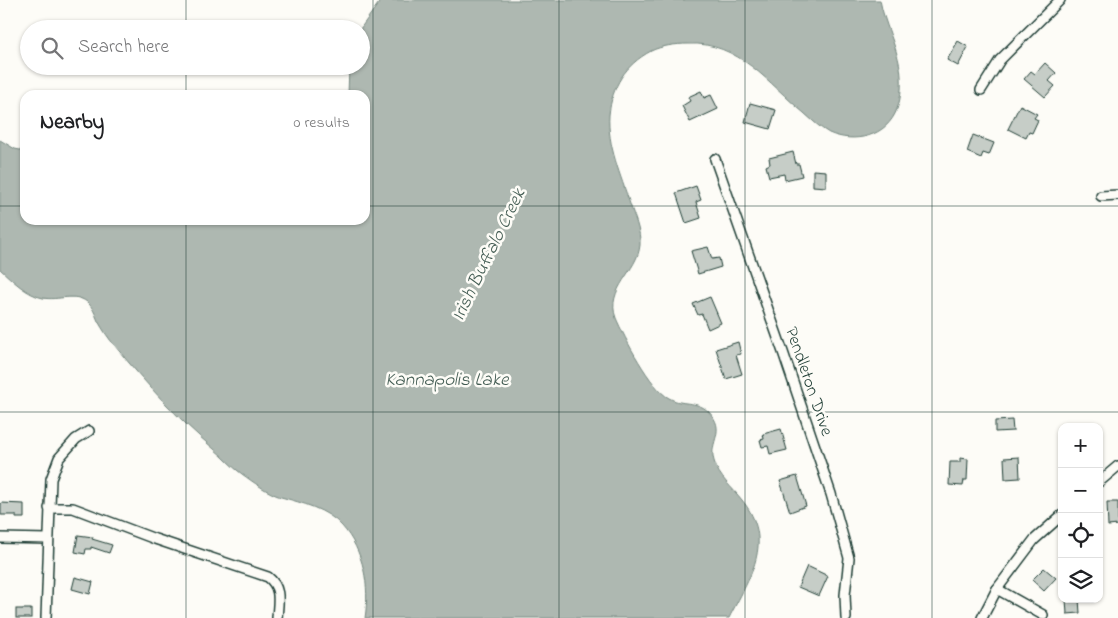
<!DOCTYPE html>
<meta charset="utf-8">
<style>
body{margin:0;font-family:"Indie Flower",sans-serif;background:#f2f2f2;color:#202124}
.controls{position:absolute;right:15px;bottom:15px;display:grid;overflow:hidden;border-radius:10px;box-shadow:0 1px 4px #0004}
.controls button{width:45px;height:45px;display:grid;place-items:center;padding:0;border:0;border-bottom:1px solid #e0e0e0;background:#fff;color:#202124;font:25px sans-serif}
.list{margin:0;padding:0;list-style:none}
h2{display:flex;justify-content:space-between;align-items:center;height:65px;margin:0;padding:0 20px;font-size:21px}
h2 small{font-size:16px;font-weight:400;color:#757577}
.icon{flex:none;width:28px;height:28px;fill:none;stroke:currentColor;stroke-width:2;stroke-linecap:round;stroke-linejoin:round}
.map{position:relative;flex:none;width:1118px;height:618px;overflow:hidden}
.search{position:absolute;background:#fff;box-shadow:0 1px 4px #0004;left:20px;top:20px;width:350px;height:55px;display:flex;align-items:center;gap:12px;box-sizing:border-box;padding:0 18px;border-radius:28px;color:#757577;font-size:19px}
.panel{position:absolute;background:#fff;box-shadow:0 1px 4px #0004;left:20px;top:90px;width:350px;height:135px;border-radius:15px}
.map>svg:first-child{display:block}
.water{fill:#aeb8b1;stroke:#75877f}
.building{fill:#c6cdc7;stroke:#1f3d34}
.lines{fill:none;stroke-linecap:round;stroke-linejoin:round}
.minor-casing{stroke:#1f3d34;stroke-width:12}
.minor{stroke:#fdfcf7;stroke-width:9}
.grid{fill:none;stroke:#1f3d34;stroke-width:1;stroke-opacity:0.55}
.labels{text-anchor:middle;stroke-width:5;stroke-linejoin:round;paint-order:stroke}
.street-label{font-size:18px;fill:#1f3d34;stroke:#fdfcf7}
.water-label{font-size:19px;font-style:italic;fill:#435c53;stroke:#fdfcf7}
</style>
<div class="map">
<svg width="1118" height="618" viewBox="0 0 1118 618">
<rect width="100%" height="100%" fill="#fdfcf7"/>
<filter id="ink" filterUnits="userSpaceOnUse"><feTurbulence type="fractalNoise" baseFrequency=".02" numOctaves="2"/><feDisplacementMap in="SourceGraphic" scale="10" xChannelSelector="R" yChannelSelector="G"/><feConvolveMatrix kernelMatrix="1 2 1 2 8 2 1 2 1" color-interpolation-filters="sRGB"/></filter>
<g filter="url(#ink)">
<path class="water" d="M381,0H880C884,23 896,44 900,67C902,79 902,97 897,109C887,137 854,144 829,133C820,128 812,120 804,113C769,84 738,41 688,44C676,44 661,46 651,51C625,65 612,86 609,115C607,145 621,176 630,204C634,216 641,231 640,245C638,271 605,289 616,318C624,337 651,389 669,398C682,406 696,400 708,411C728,431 708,441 714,461C719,478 732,487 742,500C776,542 749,578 729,618H365C370,586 364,551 342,526C327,509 302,503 281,497C268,493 253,482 242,474C232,467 224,457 214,449C177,418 146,384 115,346C109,339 103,330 98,321C95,314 93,307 87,302C74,292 59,301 43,298C27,295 12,280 0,269V140L15,149L25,151V220H365V95H348L349,66H361V29H360Z"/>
<g class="building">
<path d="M958,41L968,47L958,66L947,60Z"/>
<path d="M1045,63L1056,73L1049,81L1055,86L1045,97L1024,79L1031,71L1035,74Z"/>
<path d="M701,91L704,98L711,95L718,109L690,122L682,106L690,101L688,97Z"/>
<path d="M750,103L776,110L770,129L745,122Z"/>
<path d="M1020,105L1037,114L1034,118L1038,120L1032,133L1029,132L1026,138L1008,129Z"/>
<path d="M973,135L994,143L989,155L983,153L981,158L967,152Z"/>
<path d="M793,152L796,164H799L802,176L785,180L784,174L769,177L766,166L770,164L769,158Z"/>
<path d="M813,170L826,171V187L813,186Z"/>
<path d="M696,186L701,200L696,202L701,218L686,223L676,193Z"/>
<path d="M708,247L712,259L719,258L721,267L698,274L691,251Z"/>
<path d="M710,297L721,323L708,329L702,314L698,315L693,304Z"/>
<path d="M738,342L741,354L736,355L742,374L726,379L716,349Z"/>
<path d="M1012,420L1013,431L995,432V421Z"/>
<path d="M781,429L787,450L770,454L768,446L762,447L760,440L764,439L763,434Z"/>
<path d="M1019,457L1020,478L1005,479L1004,458Z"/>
<path d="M960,458L968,459L967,480H964L963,486L949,485L950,462H960Z"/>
<path d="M797,476L806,506L790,512L780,481Z"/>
<path d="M1107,502H1118V525L1108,526Z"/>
<path d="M1,503L24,504V518H16V515H1Z"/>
<path d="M78,535L93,537L92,539L112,545L109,553L91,547V549H86L85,554L75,552Z"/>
<path d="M807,566L828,576L819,596L798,587Z"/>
<path d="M1044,568L1056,578L1044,591L1032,580Z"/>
<path d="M75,577L93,582L90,594L72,589Z"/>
<path d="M1066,599H1079L1080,613L1067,614Z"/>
<rect x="16" y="609" width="15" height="9"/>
</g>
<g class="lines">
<defs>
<g id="minor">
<path d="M981,90L1000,60L1060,0"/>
<path d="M715,159L783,352L831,494L849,558L845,595L846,618"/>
<path d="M1101,196L1118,195"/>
<path d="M1099,482L1118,466"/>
<path d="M49,508H73L155,539L268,577C282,588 278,602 277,618"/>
<path d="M0,538L48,539"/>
<path d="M997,589L1043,615"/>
<path d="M46,618L51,479L59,458L76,439L89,431"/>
<path d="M982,618L997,589L1034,540L1062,515"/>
</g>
</defs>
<use href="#minor" class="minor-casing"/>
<use href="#minor" class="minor"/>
</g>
</g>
<path class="grid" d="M186,0V29M373,0V618M559,0V618M745,0V618M932,0V618M186,66V95M0,206H25M365,206H1118M186,220V618M0,412H1118"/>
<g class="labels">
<g class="street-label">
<text transform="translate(810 381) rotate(71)" y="6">Pendleton Drive</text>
</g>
<g class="water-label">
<text transform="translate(487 254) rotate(-64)" y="7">Irish Buffalo Creek</text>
<text x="447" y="385">Kannapolis Lake</text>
</g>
</g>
</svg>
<div class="controls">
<button>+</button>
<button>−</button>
<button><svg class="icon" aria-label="locate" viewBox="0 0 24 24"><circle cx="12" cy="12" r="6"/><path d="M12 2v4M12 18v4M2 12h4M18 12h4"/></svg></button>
<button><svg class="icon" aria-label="layers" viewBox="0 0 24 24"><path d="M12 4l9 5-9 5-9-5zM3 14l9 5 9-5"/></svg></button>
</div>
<div class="search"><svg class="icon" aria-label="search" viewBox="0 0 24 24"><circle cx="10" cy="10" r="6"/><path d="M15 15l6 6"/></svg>Search here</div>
<section class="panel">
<h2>Nearby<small>0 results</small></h2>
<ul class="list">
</ul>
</section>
</div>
